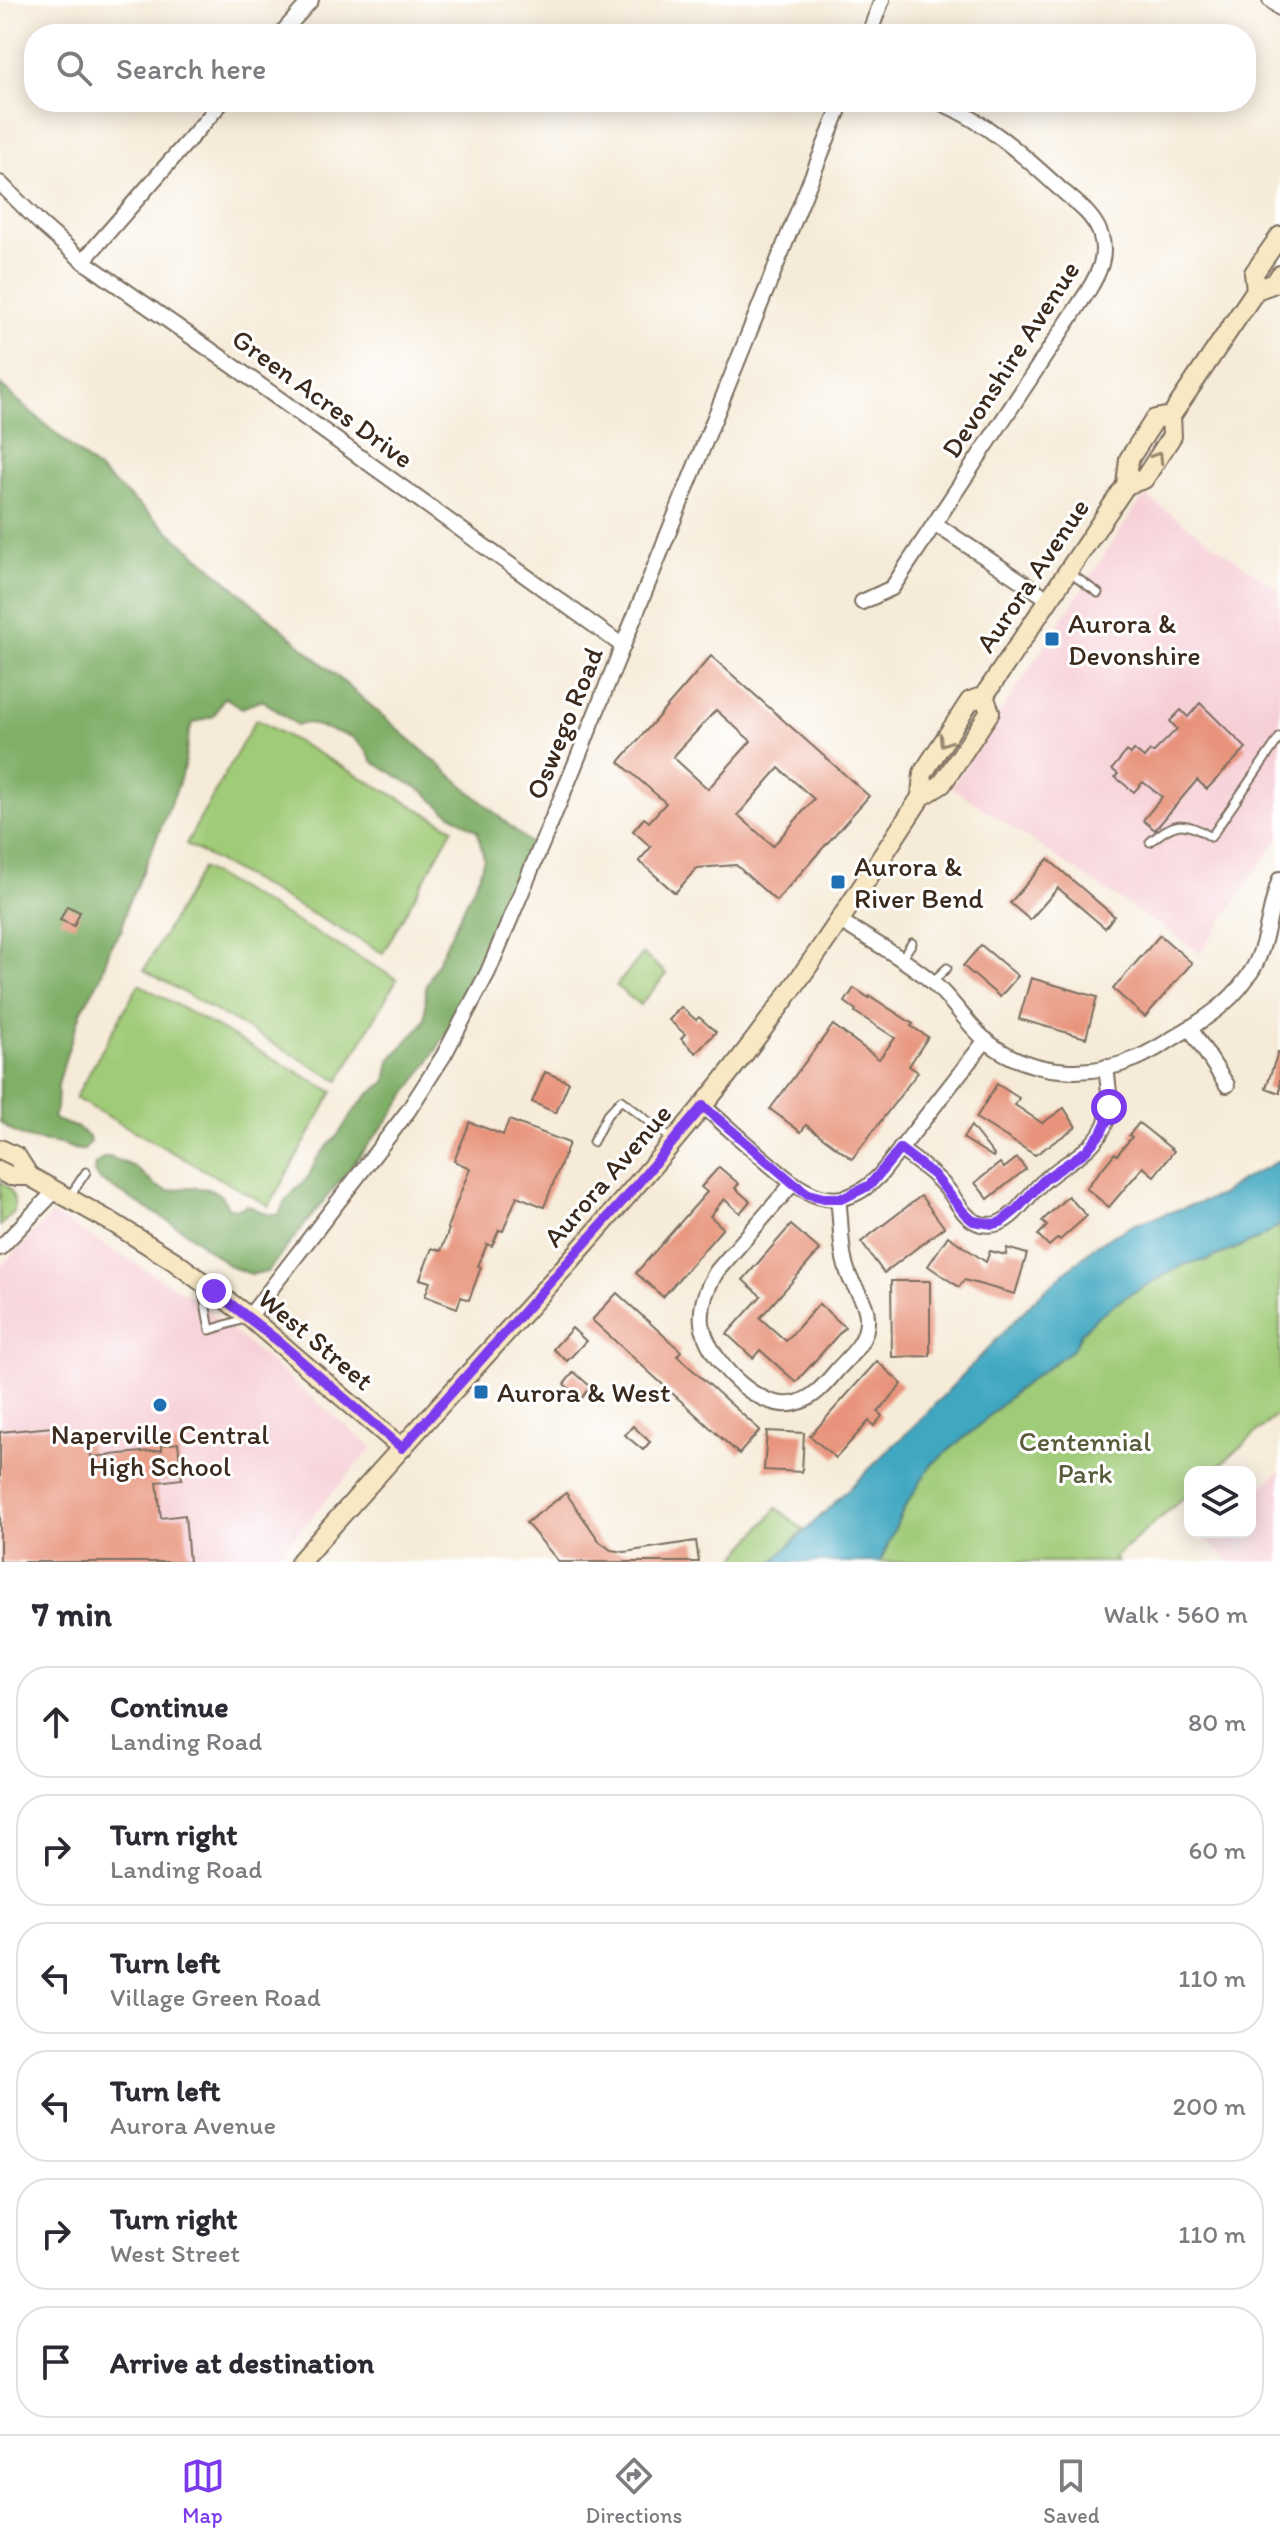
<!DOCTYPE html>
<meta charset="utf-8">
<style>
body{margin:0;font-family:Itim,sans-serif;background:#f7f7f7;color:#2b2b33}
.controls{position:absolute;right:24px;bottom:24px;display:grid;overflow:hidden;border-radius:16px;box-shadow:0 4px 20px #0003}
.controls button{width:72px;height:72px;display:grid;place-items:center;padding:0;border:0;border-bottom:2px solid #e1e1e2;background:#fff;color:#2b2b33;font:40px sans-serif}
.stop{position:absolute;width:24px;height:24px;margin:-18px;border:6px solid #7c3aed;border-radius:50%;background:#fff}
.stop.end{background:#7c3aed;border-color:#fff;box-shadow:0 2px 8px #0008}
.list{margin:0;padding:0;list-style:none}
h2{display:flex;justify-content:space-between;align-items:center;height:104px;margin:0;padding:0 32px;font-size:34px}
h2 small{font-size:26px;font-weight:400;color:#7c7c81}
.list li{display:grid;grid-template-columns:52px 1fr auto;gap:24px;align-items:center;box-sizing:border-box;height:112px;margin:0 16px 16px;padding:0 16px;border:2px solid #e1e1e2;border-radius:32px}
.list b{display:block;font-size:30px;white-space:nowrap}
.list p{margin:0;font-size:26px;white-space:nowrap;color:#7c7c81}
.list em{font-size:26px;font-style:normal;color:#7c7c81}
.icon{flex:none;width:44px;height:44px;fill:none;stroke:currentColor;stroke-width:2;stroke-linecap:round;stroke-linejoin:round}
.map{position:relative;flex:none;width:1280px;height:1562px;overflow:hidden}
.search{position:absolute;background:#fff;box-shadow:0 4px 20px #0003;left:24px;right:24px;top:24px;height:88px;display:flex;align-items:center;gap:20px;box-sizing:border-box;padding:0 28px;border-radius:32px;color:#7c7c81;font-size:30px}
.sheet{height:872px;background:#fff}
nav{display:flex;justify-content:space-around;align-items:center;box-sizing:border-box;height:112px;border-top:2px solid #e1e1e2;background:#fff;font-size:22px;color:#7c7c81}
nav a{display:grid;justify-items:center;gap:4px}
nav .on{color:#7c3aed}
.map>svg:first-child{display:block}
.built{fill:#f6cfd6}
.green{fill:#a0cb78;stroke:#6e7a4b;stroke-width:2}
.forest{fill:#80af68;stroke:#5e6c43;stroke-width:2}
.water{fill:#41a7c1;stroke:#3e6870;stroke-width:2}
.building{fill:#e8947c;fill-rule:evenodd}
.lines{fill:none;stroke-linecap:round;stroke-linejoin:round}
.lane-casing{stroke:#7c6e5f;stroke-width:11}
.street-casing{stroke:#7c6e5f;stroke-width:18}
.secondary-casing{stroke:#7c6e5f;stroke-width:22}
.lane{stroke:#fff;stroke-width:7}
.street{stroke:#fff;stroke-width:14}
.secondary{stroke:#f8e8c3;stroke-width:18}
.oneway{stroke:#9a8970}
.route{stroke:#7c3aed;stroke-width:10}
.poi-dot{fill:#1f6fb2;stroke:#fff;stroke-width:3}
.labels{text-anchor:middle;stroke-width:6;stroke-linejoin:round;paint-order:stroke}
.street-label{font-size:28px;fill:#3b2a1e;stroke:#fff}
.poi-label{font-size:28px;fill:#3b2a1e;stroke:#fff;text-anchor:start}
.park-label{font-size:28px;fill:#595a39;stroke:#fff}
</style>
<div class="map">
<svg width="1280" height="1562" viewBox="0 0 1280 1562">
<rect width="100%" height="100%" fill="#fff"/>
<filter id="ink" filterUnits="userSpaceOnUse"><feTurbulence type="fractalNoise" baseFrequency=".0125" numOctaves="2"/><feDisplacementMap in="SourceGraphic" scale="16" xChannelSelector="R" yChannelSelector="G"/><feConvolveMatrix kernelMatrix="1 2 1 2 8 2 1 2 1" color-interpolation-filters="sRGB"/></filter>
<filter id="wash" filterUnits="userSpaceOnUse"><feTurbulence type="fractalNoise" baseFrequency=".006" numOctaves="4" result="noise"/><feDisplacementMap in="SourceGraphic" scale="32" xChannelSelector="R" yChannelSelector="G"/><feGaussianBlur stdDeviation="1.8" result="paint"/><feColorMatrix in="noise" values="0 0 0 0 0 0 0 0 0 0 0 0 0 0 0 0 0 1.4 0 .05"/><feComposite in="paint" operator="in"/></filter>
<g filter="url(#wash)">
<rect width="100%" height="100%" fill="#f6ebd8"/>
<g class="built">
<path d="M1144,495L1280,591V836L1200,953L951,787Z"/>
<path d="M52,1214L192,1297L372,1448L272,1562H0V1268Z"/>
<path d="M1280,1471V1562H1231L1204,1537L1210,1532H1250V1497Z"/>
</g>
<g class="green">
<path d="M256,719L453,828L383,953L186,844Z"/>
<path d="M202,868L397,979L339,1081L144,970Z"/>
<path d="M643,954L667,974L640,1005L616,986Z"/>
<path d="M139,984L333,1092L269,1206L75,1098Z"/>
<path d="M0,1181C13,1189 15,1197 14,1212L0,1226Z"/>
<path d="M1280,1225V1412L1212,1472H1190V1492L1114,1558L1117,1562H880L903,1510L931,1465L976,1428L1018,1389L1073,1349L1082,1332L1099,1315L1130,1294L1185,1264L1207,1260L1258,1239Z"/>
<path d="M777,1508L804,1530L773,1562H732Z"/>
</g>
<path class="forest" d="M0,385L532,845L486,958L461,1008L429,1062L385,1124L267,1272L251,1274L231,1267L186,1232L100,1180L94,1173L95,1164L104,1158L110,1157L135,1167L156,1186L169,1191L190,1187L208,1189L219,1193L229,1208L238,1209L247,1205L267,1214L279,1215L285,1201L309,1176L317,1158L338,1135L353,1112L368,1095L386,1082L390,1060L421,1026L425,1018L426,986L479,876L484,858L477,831L442,808L426,793L373,762L365,749L352,737L308,723L297,725L262,700L242,708L224,697L214,716L193,723L189,732L184,767L177,788L137,886L127,905L122,929L111,945L100,979L82,1010L67,1053L58,1085L57,1109L53,1116L55,1120L78,1128L89,1137L90,1143L84,1150C74,1151 69,1146 60,1144C35,1140 20,1140 0,1122Z"/>
<path class="water" d="M1280,1160V1225L1258,1239L1207,1260L1185,1264L1130,1294L1099,1315L1082,1332L1073,1349L1018,1389L976,1428L931,1465L903,1510L880,1562H773L920,1420L1037,1297L1096,1245L1135,1224L1221,1195L1238,1182Z"/>
<g id="blocks">
<g class="building">
<path d="M711,656L869,796L776,901L736,865L697,868L675,893L639,861L651,847L633,831L644,818L649,822L666,803L619,762ZM716,710L751,741L708,789L673,757ZM779,768L814,799L773,846L738,815Z"/>
<path d="M1200,703L1246,748L1207,789L1197,780L1155,830L1143,820L1162,797L1143,782L1134,792L1115,777L1118,774L1112,769L1127,751L1131,754L1134,750L1144,758L1150,751L1153,753L1177,729L1170,721L1181,710L1188,717Z"/>
<path d="M1048,859L1114,916L1105,928L1058,888L1030,920L1010,903Z"/>
<path d="M67,906L80,912L74,926L60,920Z"/>
<path d="M1160,935L1192,963L1145,1017L1113,989Z"/>
<path d="M981,945L1018,976L1000,997L963,966Z"/>
<path d="M1031,978L1097,997L1086,1038L1019,1019Z"/>
<path d="M854,988L869,998L870,996L913,1024L911,1026L928,1037L909,1066L918,1072L852,1159L806,1125L801,1132L770,1109L833,1025L879,1059L895,1038L855,1012L856,1010L845,1002Z"/>
<path d="M681,1007L696,1020L699,1017L716,1032L696,1053L681,1039L685,1034L669,1020Z"/>
<path d="M1278,1052H1280V1093L1266,1088Z"/>
<path d="M545,1072L569,1082L556,1113L532,1102Z"/>
<path d="M997,1084L1019,1098L1015,1105L1042,1123L1064,1108L1076,1127L1035,1155L976,1118Z"/>
<path d="M509,1120L569,1143L544,1207L517,1196L503,1231L499,1230L492,1246L487,1244L478,1266L481,1267L469,1300L461,1297L457,1308L425,1296L430,1282L420,1279L432,1248L441,1251L449,1229L447,1228L470,1168L454,1161L470,1122L503,1135Z"/>
<path d="M1139,1123L1174,1151L1154,1176L1143,1167L1109,1207L1086,1188L1115,1153L1117,1155L1132,1137L1129,1135Z"/>
<path d="M971,1126L994,1155L993,1157L963,1138Z"/>
<path d="M1017,1158L1026,1169L988,1199L975,1183L1000,1163L1004,1168Z"/>
<path d="M719,1167L739,1184L735,1188L750,1201L740,1213L724,1199L710,1216L723,1228L663,1297L636,1273L707,1192L701,1187Z"/>
<path d="M921,1196L944,1227L884,1273L861,1242Z"/>
<path d="M1068,1196L1087,1216L1060,1240L1058,1238L1049,1246L1038,1235L1047,1226L1042,1221Z"/>
<path d="M791,1225L820,1250L760,1318L786,1341L819,1304L845,1327L796,1382L760,1350L753,1358L727,1334L761,1296L743,1280Z"/>
<path d="M948,1236L986,1262L990,1251L1006,1255L1007,1248L1027,1254L1015,1294L964,1280L959,1287L928,1266Z"/>
<path d="M891,1281H930V1356L892,1357Z"/>
<path d="M617,1293L681,1351L677,1356L760,1430L739,1454L592,1320Z"/>
<path d="M572,1328L586,1341L567,1361L553,1349Z"/>
<path d="M877,1361L902,1384L878,1412L882,1416L874,1426L869,1421L836,1458L810,1436Z"/>
<path d="M574,1372L591,1387L581,1399L564,1384Z"/>
<path d="M63,1426L65,1441L89,1438L91,1457L162,1450V1445L178,1443L182,1479L157,1482L161,1518L185,1515L189,1562H0V1432Z"/>
<path d="M633,1426L650,1442L643,1450L625,1435Z"/>
<path d="M767,1431L804,1433L802,1472L764,1470Z"/>
<path d="M566,1493L600,1542L611,1550L625,1552L696,1541L699,1562H559L526,1523Z"/>
</g>
</g>
</g>
<g filter="url(#ink)">
<use href="#blocks" fill-opacity="0" stroke="#7c6e5f" stroke-width="2"/>
<g class="lines">
<defs>
<g id="lane">
<path d="M1070,573L1098,593"/>
<path d="M1150,842C1174,822 1183,819 1211,837L1280,737"/>
<path d="M902,958L912,943"/>
<path d="M932,982L947,968"/>
<path d="M593,1142L607,1115L621,1100L674,1141"/>
<path d="M70,1196L86,1172"/>
<path d="M202,1286L210,1330L247,1318"/>
</g>
<g id="street">
<path d="M1270,0L1280,8"/>
<path d="M281,34L311,0"/>
<path d="M869,34L882,0"/>
<path d="M0,183L42,225L83,261L232,365L623,646"/>
<path d="M83,261L222,102"/>
<path d="M935,524L1050,600"/>
<path d="M862,602L892,588L1088,291C1099,273 1108,255 1100,233C1093,214 1074,201 1059,188C1022,154 987,122 939,102"/>
<path d="M839,920C869,940 903,957 931,981C956,1002 970,1032 999,1050C1039,1075 1092,1077 1135,1059C1152,1052 1167,1042 1183,1032C1212,1015 1237,997 1254,967C1268,940 1269,908 1280,879"/>
<path d="M1190,1028L1227,1085"/>
<path d="M703,1106C722,1122 740,1139 759,1155C798,1189 834,1223 880,1175L986,1040"/>
<path d="M900,1149C918,1163 937,1175 951,1194C959,1205 966,1220 981,1224C986,1225 994,1225 999,1223C1017,1216 1029,1193 1044,1181C1065,1161 1095,1152 1106,1122C1112,1105 1108,1084 1106,1067"/>
<path d="M793,1183L717,1271C707,1287 700,1304 702,1323C706,1358 758,1413 796,1403C814,1399 827,1382 838,1369C849,1357 863,1345 866,1329C871,1308 859,1295 850,1278C839,1253 842,1225 838,1199"/>
<path d="M0,1248L55,1191"/>
<path d="M249,1317L408,1111L444,1055L488,972L572,772L842,102"/>
</g>
<g id="secondary">
<path d="M1256,290L1254,273L1280,236"/>
<path d="M1126,485L1144,479L1172,436L1171,416L1256,290L1275,283L1280,275"/>
<path d="M921,797L923,773L970,701L984,696L1126,485L1129,459L1155,419L1171,416"/>
<path d="M0,1149L17,1157L29,1176"/>
<path d="M0,1171L10,1176H29L115,1224L174,1261L249,1317L402,1448"/>
<path d="M300,1562C433,1410 573,1264 701,1108C782,1010 852,903 921,797L942,784L990,712L984,696"/>
</g>
</defs>
<use href="#lane" class="lane-casing"/>
<use href="#street" class="street-casing"/>
<use href="#secondary" class="secondary-casing"/>
<use href="#lane" class="lane"/>
<use href="#street" class="street"/>
<use href="#secondary" class="secondary"/>
</g>
<defs><path id="oneway-chevron" d="M-2-3.5L2.5 0L-2 3.5" fill="none" stroke-width="1.6" stroke-linecap="round" stroke-linejoin="round" transform="scale(2)"/></defs>
<g class="oneway">
<use href="#oneway-chevron" transform="translate(1158 457) rotate(-57)"/>
<use href="#oneway-chevron" transform="translate(944 741) rotate(123)"/>
</g>
</g>
<g class="lines" filter="url(#ink)">
<path class="route" d="M214,1291L278,1341L402,1448L628,1195L703,1106L793,1183L808,1194L824,1198H844L870,1185L900,1149L934,1175L965,1214L973,1221L993,1224L1001,1222L1016,1210L1045,1179L1086,1151L1101,1133L1107,1120L1109,1107"/>
</g>
<g class="poi-dot">
<rect x="1044" y="631" width="16" height="16" rx="4"/>
<rect x="830" y="874" width="16" height="16" rx="4"/>
<rect x="473" y="1384" width="16" height="16" rx="4"/>
<circle cx="160" cy="1405" r="8"/>
</g>
<g class="labels">
<g class="street-label">
<text transform="translate(1010 359) rotate(-57)" y="10">Devonshire Avenue</text>
<text transform="translate(323 398) rotate(36)" y="10">Green Acres Drive</text>
<text transform="translate(1032 575) rotate(-56)" y="10">Aurora Avenue</text>
<text transform="translate(564 723) rotate(-68)" y="10">Oswego Road</text>
<text transform="translate(607 1175) rotate(-49)" y="10">Aurora Avenue</text>
<text transform="translate(316 1339) rotate(40)" y="10">West Street</text>
</g>
<g class="poi-label">
<text x="1068" y="633">Aurora &amp;<tspan x="1068" dy="32">Devonshire</tspan></text>
<text x="854" y="876">Aurora &amp;<tspan x="854" dy="32">River Bend</tspan></text>
<text x="497" y="1402">Aurora &amp; West</text>
<text x="160" y="1444" text-anchor="middle">Naperville Central<tspan x="160" dy="32">High School</tspan></text>
</g>
<g class="park-label">
<text x="1085" y="1451">Centennial<tspan x="1085" dy="32">Park</tspan></text>
</g>
</g>
</svg>
<div class="controls">
<button><svg class="icon" aria-label="layers" viewBox="0 0 24 24"><path d="M12 4l9 5-9 5-9-5zM3 14l9 5 9-5"/></svg></button>
</div>
<div class="stop" style="left:1109px;top:1107px"></div>
<div class="stop end" style="left:214px;top:1291px"></div>
<div class="search"><svg class="icon" aria-label="search" viewBox="0 0 24 24"><circle cx="10" cy="10" r="6"/><path d="M15 15l6 6"/></svg>Search here</div>
</div>
<section class="sheet">
<h2>7 min<small>Walk · 560 m</small></h2>
<ul class="list">
<li><svg class="icon" aria-label="ahead" viewBox="0 0 24 24"><path d="M12 20V5M6 11l6-6 6 6"/></svg><div><b>Continue</b><p>Landing Road</p></div><em>80 m</em></li>
<li><svg class="icon" aria-label="right" viewBox="0 0 24 24"><path d="M7 20v-9h11M14 6l5 5-5 5"/></svg><div><b>Turn right</b><p>Landing Road</p></div><em>60 m</em></li>
<li><svg class="icon" aria-label="left" viewBox="0 0 24 24"><path d="M17 20v-9H6M10 6l-5 5 5 5"/></svg><div><b>Turn left</b><p>Village Green Road</p></div><em>110 m</em></li>
<li><svg class="icon" aria-label="left" viewBox="0 0 24 24"><path d="M17 20v-9H6M10 6l-5 5 5 5"/></svg><div><b>Turn left</b><p>Aurora Avenue</p></div><em>200 m</em></li>
<li><svg class="icon" aria-label="right" viewBox="0 0 24 24"><path d="M7 20v-9h11M14 6l5 5-5 5"/></svg><div><b>Turn right</b><p>West Street</p></div><em>110 m</em></li>
<li><svg class="icon" aria-label="arrive" viewBox="0 0 24 24"><path d="M6 21V4h12l-3 4 3 4H6"/></svg><div><b>Arrive at destination</b></div></li>
</ul>
</section>
<nav>
<a class="on"><svg class="icon" aria-label="map" viewBox="0 0 24 24"><path d="M3 6l6-2 6 2 6-2v14l-6 2-6-2-6 2zM9 4v14M15 6v14"/></svg>Map</a>
<a><svg class="icon" aria-label="directions" viewBox="0 0 24 24"><path d="M12 3l9 9-9 9-9-9zM9 14v-3h6M13 9l2 2-2 2"/></svg>Directions</a>
<a><svg class="icon" aria-label="saved" viewBox="0 0 24 24"><path d="M7 4h10v16l-5-4-5 4z"/></svg>Saved</a>
</nav>
